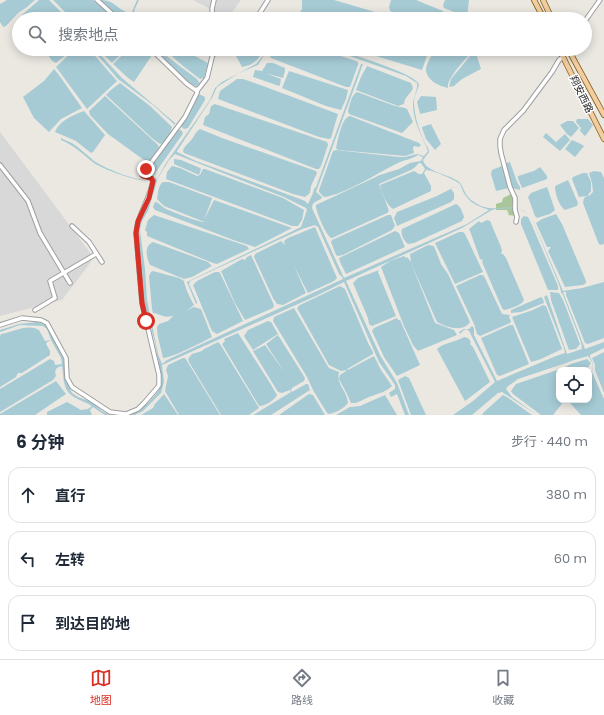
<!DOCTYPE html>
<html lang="zh">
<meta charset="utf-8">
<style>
body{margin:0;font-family:Poppins,"Noto Sans SC",sans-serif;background:#f2f2f3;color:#1f2937}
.controls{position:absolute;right:12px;bottom:12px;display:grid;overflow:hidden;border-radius:8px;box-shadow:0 2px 10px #0003}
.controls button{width:36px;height:36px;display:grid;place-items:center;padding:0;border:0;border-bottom:1px solid #e0e1e3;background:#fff;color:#1f2937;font:20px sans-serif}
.stop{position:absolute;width:12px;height:12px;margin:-9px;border:3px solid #d93025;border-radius:50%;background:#fff}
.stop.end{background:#d93025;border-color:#fff;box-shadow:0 1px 4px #0008}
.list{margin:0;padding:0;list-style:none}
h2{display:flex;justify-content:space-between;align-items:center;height:52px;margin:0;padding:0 16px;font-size:17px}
h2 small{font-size:13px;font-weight:400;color:#747a83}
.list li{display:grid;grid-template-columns:26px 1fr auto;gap:12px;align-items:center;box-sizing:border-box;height:56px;margin:0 8px 8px;padding:0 8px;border:1px solid #e0e1e3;border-radius:12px}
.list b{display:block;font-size:15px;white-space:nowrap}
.list em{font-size:13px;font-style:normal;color:#747a83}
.icon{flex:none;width:22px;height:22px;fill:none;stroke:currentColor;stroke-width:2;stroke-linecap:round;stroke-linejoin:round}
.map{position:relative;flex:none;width:604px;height:415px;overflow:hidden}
.search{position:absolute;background:#fff;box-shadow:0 2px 10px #0003;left:12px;right:12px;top:12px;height:44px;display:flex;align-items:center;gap:10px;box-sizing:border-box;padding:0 14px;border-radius:22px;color:#747a83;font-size:15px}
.sheet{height:244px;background:#fff}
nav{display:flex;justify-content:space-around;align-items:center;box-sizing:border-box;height:56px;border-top:1px solid #e0e1e3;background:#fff;font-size:11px;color:#747a83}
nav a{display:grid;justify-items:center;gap:2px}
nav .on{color:#d93025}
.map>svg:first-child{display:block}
.residential{fill:#d9d8d8}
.forest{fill:#a8c69a}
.water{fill:#a6cbd5;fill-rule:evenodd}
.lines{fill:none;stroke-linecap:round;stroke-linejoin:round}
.minor-casing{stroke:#9f9f9f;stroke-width:5.5}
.major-casing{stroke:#825b10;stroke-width:6}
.minor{stroke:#fff;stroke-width:3.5}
.major{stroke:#f1cda1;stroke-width:4.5}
.route{stroke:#d93025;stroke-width:5}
.labels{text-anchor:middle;stroke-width:3;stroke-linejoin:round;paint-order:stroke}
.street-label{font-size:10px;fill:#1b1b1b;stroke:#fff}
</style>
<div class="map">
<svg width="604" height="415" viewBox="0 0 604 415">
<rect width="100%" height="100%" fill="#ebe8e2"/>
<g class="residential">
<path d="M193,0H241L228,18Z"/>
<path d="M0,132L94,258L62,300L0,316Z"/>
</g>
<path class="forest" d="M511,194L513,196L514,202L512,206L516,216L508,215L509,213L507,212L508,210H496V204L502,202L503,198Z"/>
<g class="water">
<path d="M7,0H35L27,7L18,13L6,26L3,27L0,22V4Z"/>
<path d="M39,0H49L68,19H22V15Z"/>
<path d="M53,0H93L116,19H72Z"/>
<path d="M100,0C115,0 116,9 129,13L132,12L137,0H139L134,11L137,14L136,19H122L119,15L116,14Z"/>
<path d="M302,0H334L375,12L376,15L375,19H296L302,9Z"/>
<path d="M391,0H416L443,11L444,12L442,19H409L390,11L389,7Z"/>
<path d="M445,0H469L467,17L444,8L443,5Z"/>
<path d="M44,49H73L56,63L52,61Z"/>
<path d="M75,49H89L117,81L87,109L56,67Z"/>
<path d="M92,49H95L122,78L175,123V125L153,105L118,79Z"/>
<path d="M98,49H126L112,63L105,56L104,53Z"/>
<path d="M129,49H146L152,55L134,82L128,78L113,64Z"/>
<path d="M153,49H160L169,58L197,79L200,84L196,86L189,84Z"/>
<path d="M164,49H182L208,63L204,78L200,79L183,66Z"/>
<path d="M236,49H258L261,54C256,63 251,65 242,67L235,54Z"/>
<path d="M266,49H268L258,65L239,73L217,87L212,98L177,151V152L196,161L300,199L305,201L308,204L313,193L314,189L316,187L361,64H363L316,192L322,197L321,199C317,201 312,202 312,208L344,278L467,224L489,210C481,207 471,204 466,196C463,193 462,188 460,184L451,189L454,193V199L451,202L397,226L394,218L397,212L437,196L460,184C453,179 433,170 426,170L424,173L431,186V191L393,209C386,205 382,192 380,185L414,171L419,174H422L425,169L421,163H419L414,168L411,170L379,184L389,211L387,213L332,238H331C326,235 315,210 316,205L380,175L399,169L410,163L421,161L423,157L418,155C412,159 404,160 398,163C379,172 344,195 324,197L319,192V190L333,151L336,150L399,157H405L417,154L424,156L428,151C422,136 413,121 413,105C413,97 418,90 417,83L406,76L330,49H336C352,55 412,72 419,84C418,90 414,96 414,102C414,117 421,137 429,150V152L423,160C425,171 447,174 456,180C462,183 462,187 465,192C467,198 475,203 481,206C499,213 512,200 531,216L563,291L582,288L604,282V338L588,344L585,343L566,295V292H563L585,349L604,342V348L590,355V357C593,362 594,366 592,372L604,399V415H581L568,401V400H589V371H592C594,365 592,361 588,356L571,361L566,363L518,379L507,387L506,389L512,397L537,415L502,392L498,393L472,415H453L473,401L495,382L469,331L466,329L463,331L460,334L459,332L464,329H469L472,326L474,328V335L497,381L556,356L565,353L564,348L544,297L547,295L567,354L582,349L581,342L563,295L561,292L560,287L531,216C528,214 525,211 522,210C518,208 497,208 492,210L462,228L346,281L380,355L397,383L409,415H405L397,394L391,397L389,393L395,389V385L379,362L344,282L318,295L162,365L164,382L161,393L143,411L135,415H128L137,411L148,403L157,393L162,381L155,343L145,304L139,235L141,220L150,201L155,182L154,180C150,180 145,181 141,180C130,179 103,169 94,163C81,153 77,147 61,140V138C66,141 71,142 75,145C82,150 88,156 94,161C106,169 144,185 157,179L166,163L199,116L210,100L215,88L222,82L256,64L262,57ZM175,154L284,197L306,208L307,210L301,227L187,282L196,304L197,303V302L189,284L190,281L302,229L315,225L318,227L339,274L342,277L343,279L167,360L162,364L158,354L147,300L145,269L140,230L142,221L148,211L158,178L169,160Z"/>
<path d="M277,49H320L356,61L358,62V65L350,87H346L271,58L270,56L271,51L274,52Z"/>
<path d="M372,49H419L428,53L422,70L376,56L371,53Z"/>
<path d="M435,49H474C468,57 446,78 448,88C440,86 427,81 426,70C426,64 432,55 435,49Z"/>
<path d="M475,50L481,69L462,79L454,86L449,87L451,79Z"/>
<path d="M267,63H273L285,68V71L283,78L265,73L281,79L280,85L279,86L253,77L255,70L262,71Z"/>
<path d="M367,66L411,83L413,88C411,94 404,97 404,104L398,106L356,90L361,77Z"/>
<path d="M54,69L59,75L82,108L61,119L49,132L34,118L23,97L44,81Z"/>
<path d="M289,71L348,90L346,99L341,110L326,106L282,88Z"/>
<path d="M237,79H243L263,86L338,114L331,138L329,139L319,137L218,99L220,91Z"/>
<path d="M120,83L150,106L172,127C170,134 167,142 160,144L153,139L106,95L111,90Z"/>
<path d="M357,92L395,106L405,108L407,109L413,122L402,133L349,114L348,111C350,105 351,95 357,92Z"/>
<path d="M199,94L205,97V100L188,128L184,129L181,126V125Z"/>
<path d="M105,96L158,145L159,148L149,161L144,160L108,134L90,115L89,111Z"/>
<path d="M421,96L436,97L437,110L420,114L417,102Z"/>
<path d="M215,104L327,142L328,145L321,166L319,169H316L203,125L205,117L209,114L211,106Z"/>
<path d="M84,111L105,135L93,152L91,153L76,141L55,132C59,121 73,115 84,111Z"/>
<path d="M350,116L419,143L421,145L419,147L414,146L413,148L414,153L405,156L338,150L336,148C338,141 341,118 350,116Z"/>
<path d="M577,119H588L593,125L586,135L585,136L580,131L581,128L576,122Z"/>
<path d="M567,121H573L579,128L571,137L567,134L560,125Z"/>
<path d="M431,124L441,144L435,150L426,139L422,128V127Z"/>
<path d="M200,129L222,138L316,171L317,173L311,186L310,193L305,197L293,194L184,153L183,151C184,146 188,144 191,140C195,136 195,132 200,129Z"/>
<path d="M178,130H181L183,133L182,135L153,176H146C146,169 171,138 178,130Z"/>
<path d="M546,133L556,142L555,143L565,134L570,140L560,151L543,137Z"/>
<path d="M572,140L581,144L584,146L575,157L565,149Z"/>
<path d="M174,159L181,160L200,168L201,169L199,175L174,164Z"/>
<path d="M510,162L517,182L520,187V190L512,188L506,163Z"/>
<path d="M172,166L180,168L197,176L200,175L203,169H205L283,198L304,210L302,220L298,226H292L166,179L167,172Z"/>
<path d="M502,166L505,172L509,188L496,191L491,174L492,170Z"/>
<path d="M540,167L547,176V179L522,188L518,178V176L534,171Z"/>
<path d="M594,171L601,172L604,178V244L600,245L598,242L583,203L584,198L587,196L579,197L572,179L573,177L583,173H587L591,182V191L588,195L589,196L593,192L592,183L589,173Z"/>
<path d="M568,180L578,203L577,206L565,210C559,206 555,194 555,186Z"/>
<path d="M163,182H169L212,198V199L204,220L214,200L292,228L255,247L236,241L155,210L153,207L155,202C160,203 162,207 166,209C178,214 190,219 203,222L204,221H202L164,206L157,199C158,194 158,185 163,182Z"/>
<path d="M547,187L555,210L550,214L537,218L535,216L528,197L531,193Z"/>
<path d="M456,204C460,205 463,213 464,217L462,221L414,243L408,244C404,241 400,234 402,229Z"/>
<path d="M556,214L562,224L586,281V283L583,285L565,287L548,251L551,247H547L546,245L536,223L542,219Z"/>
<path d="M154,215L247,246L249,249L217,264L213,263L147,236V232L145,230L148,220Z"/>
<path d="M388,215H391L395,226L392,230L343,255L338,256L336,255L331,242L332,240Z"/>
<path d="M524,216L528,217L531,223L558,286V290H548L521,224V219Z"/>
<path d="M487,220L490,221L501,247L502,251L501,254H503L506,258L524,300C522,305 510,309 504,310L502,308L482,262L483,260L480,259L470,231L469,229L479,221L481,223Z"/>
<path d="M315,227L337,278L334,281L308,293L294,266L306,293L283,305L277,304L273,298L254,257L255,254L281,241L285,245L284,241L288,238Z"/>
<path d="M395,231L399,233L405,247L346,274L340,262L339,258Z"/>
<path d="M459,232H463L465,234L483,272L455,284L435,243Z"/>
<path d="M153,242L208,262L212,266L192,277L184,279L150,265C146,257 144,246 153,242Z"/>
<path d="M428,245L434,246L441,264L448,274L470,322C463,333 446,327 437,322L411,263L435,323L454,330L457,335L418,351L413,345L404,326L381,267L390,261L404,256L406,258L407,257L411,262L410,254Z"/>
<path d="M251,255L274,305L273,308L245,320L235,303L221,271L242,259L245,260L247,257Z"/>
<path d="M379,270L378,272L396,316L372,326L369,324L368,318L353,283L358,278Z"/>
<path d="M153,271L179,278L184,281C184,285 191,300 194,305C187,311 172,319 163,316C159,315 157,313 153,313L152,309L149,276L151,272Z"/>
<path d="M215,272H219L220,273L243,321L217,334L212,331L193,285L197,281Z"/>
<path d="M480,275H482L484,276L502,314L510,315L509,317L511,321L510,323L480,336L477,334L474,324L456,286Z"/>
<path d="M340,286L345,289L368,343L373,352V354L347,369L348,370L374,356L381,370L392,386C386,392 379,393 372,396C364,398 359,404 351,403L347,394L339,379L340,375L346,371V370L341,371L329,365L297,308L300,305Z"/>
<path d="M550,292L559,293L563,300L580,344L576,349L569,350L551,300Z"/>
<path d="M541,297L543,299L544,303L521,312L511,313V310Z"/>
<path d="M543,305L546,306L562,349L541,359L531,362L512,317L533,310Z"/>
<path d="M194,307L201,309L212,337C203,342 171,358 163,358C161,347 157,338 157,327L159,324L168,321L173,316Z"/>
<path d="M294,308L327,365L329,368L339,372C336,385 347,390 348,403C344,408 336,413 329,414L327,413L313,390L307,377L273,321L274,317Z"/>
<path d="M397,318L398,320H400L420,365L397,376L384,357L372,331L374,328Z"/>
<path d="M268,321L271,322L278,334L253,350L244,336L248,330Z"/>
<path d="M38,322L47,326L63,358L67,382L72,393L78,397L92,402L102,411L110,415H105L93,407L90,410L92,415H47V412L67,402L81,410L88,409L92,406C86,402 80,401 74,397C62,390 64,377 62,366C56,367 54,370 56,376L53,380L0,412V389L50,359L54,361L55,365L62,364L61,358L51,340L47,342L46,344L50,351V355L22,373H18L16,377L0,387V337L1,334C13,332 28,323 39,330L45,341L51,340L47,329L43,326L20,325L0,332V330L19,324Z"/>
<path d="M510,325H513L529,364L500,376L497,375L481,338Z"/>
<path d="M238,333L270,383L277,395C274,401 265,406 259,406L222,344L225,341L224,339Z"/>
<path d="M278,335L305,378L304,381L292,388L291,390L292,392L306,384H308L310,390L271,415H253L291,392L290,390L282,393L278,392L253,351L265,345L285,373L266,344Z"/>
<path d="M464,337L468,338L471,342L470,344L473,347L490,382L465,401L437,349C443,343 455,342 464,337Z"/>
<path d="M218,342L220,344L259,408L249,415H221L189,362L188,359L192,354L202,351L204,349Z"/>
<path d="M604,352V393L595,370V365L592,358Z"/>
<path d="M183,358H185L187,361L220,415H179L165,391L168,376L166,370L168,365Z"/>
<path d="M587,359L591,363L586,370H559V400H565L553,415H541L513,394L511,391L516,384L563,368L571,364Z"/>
<path d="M405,376L409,378L426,415H411L398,380Z"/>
<path d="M56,381L66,394L35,415H0V414Z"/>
<path d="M164,394L178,415H141L153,408L155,404Z"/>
<path d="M309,394L313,395L325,415H279Z"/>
<path d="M385,395L397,415H336L350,407L360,406Z"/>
<path d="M503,395L507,397L532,415H482L484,412Z"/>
</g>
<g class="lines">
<defs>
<g id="minor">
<path d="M97,0L118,19"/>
<path d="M213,19L212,9L214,0"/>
<path d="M256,19L268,0"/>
<path d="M585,21L600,0"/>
<path d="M151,49L187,84L197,91L207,78L214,49"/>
<path d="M214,54L224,49"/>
<path d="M0,165L28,201L40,233L70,283"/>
<path d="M516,222L517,217L515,210V198L510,187L501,153L500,146V139L504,130L523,111L552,72L559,60L563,57"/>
<path d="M72,226L89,242L102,262"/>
<path d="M35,310L55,298L50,281L96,254"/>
<path d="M0,325L22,318L41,320L47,323L66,358L67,378L72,387L110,412L126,414L138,409L144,403L157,388L159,385V375L142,303L136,233C137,214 151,199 153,179L142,175L185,117L197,93V89"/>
</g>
<g id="major">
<path d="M534,0L544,19"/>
<path d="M543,0L552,19"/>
<path d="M559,49L604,139"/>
<path d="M568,49L604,115"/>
</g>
</defs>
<use href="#minor" class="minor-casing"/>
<use href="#major" class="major-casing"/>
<use href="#minor" class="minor"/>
<use href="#major" class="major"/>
</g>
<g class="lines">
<path class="route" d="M146,321L142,303L136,233L138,221L149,198L153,181L151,178L143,176V173L146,169"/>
</g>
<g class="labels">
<g class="street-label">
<text transform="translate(582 94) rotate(64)" y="4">翔安西路</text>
</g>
</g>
</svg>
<div class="controls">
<button><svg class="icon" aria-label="locate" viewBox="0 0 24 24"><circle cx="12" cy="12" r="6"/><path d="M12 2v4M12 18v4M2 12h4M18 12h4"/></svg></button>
</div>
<div class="stop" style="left:146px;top:321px"></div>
<div class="stop end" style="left:146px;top:169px"></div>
<div class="search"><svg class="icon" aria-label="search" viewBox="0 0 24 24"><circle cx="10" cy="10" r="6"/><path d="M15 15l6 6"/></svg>搜索地点</div>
</div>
<section class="sheet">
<h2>6 分钟<small>步行 · 440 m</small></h2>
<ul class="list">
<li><svg class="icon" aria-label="ahead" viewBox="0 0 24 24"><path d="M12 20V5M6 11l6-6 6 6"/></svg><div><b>直行</b></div><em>380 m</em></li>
<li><svg class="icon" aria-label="left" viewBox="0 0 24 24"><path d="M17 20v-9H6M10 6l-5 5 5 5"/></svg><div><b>左转</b></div><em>60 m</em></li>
<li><svg class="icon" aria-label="arrive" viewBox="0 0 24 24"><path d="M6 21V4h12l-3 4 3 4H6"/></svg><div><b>到达目的地</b></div></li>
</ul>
</section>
<nav>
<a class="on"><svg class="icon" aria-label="map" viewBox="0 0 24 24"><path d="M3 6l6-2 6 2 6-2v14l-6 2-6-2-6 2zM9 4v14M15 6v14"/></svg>地图</a>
<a><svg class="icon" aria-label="directions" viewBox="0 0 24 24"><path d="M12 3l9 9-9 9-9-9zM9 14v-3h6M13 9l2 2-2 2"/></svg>路线</a>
<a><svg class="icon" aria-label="saved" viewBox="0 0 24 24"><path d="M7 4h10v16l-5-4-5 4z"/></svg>收藏</a>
</nav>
